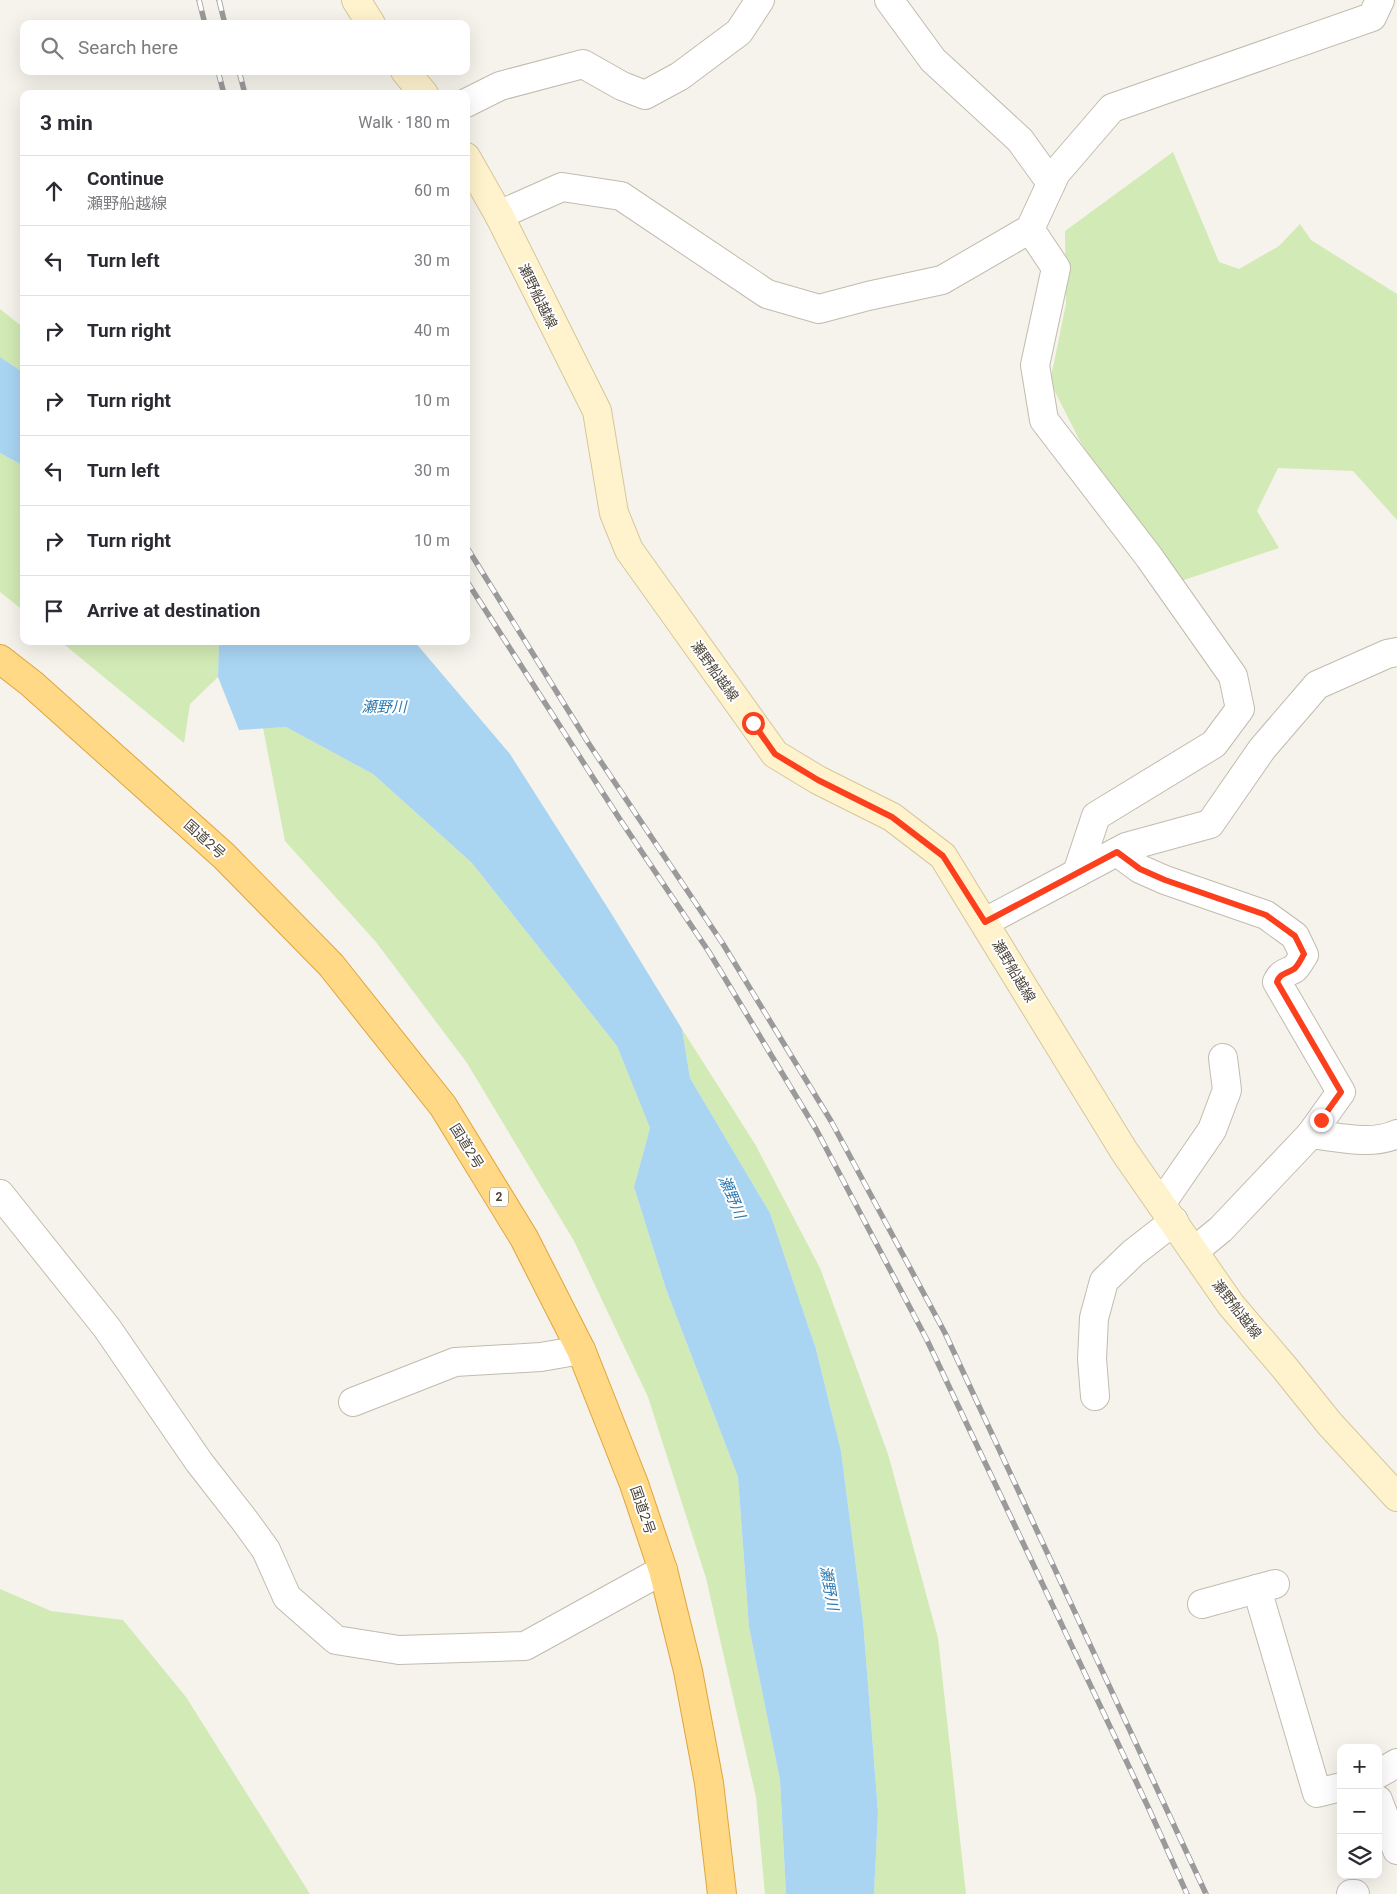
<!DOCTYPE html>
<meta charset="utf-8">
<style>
body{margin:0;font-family:Roboto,"Noto Sans JP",sans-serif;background:#f7f7f7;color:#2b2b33}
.controls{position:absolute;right:15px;bottom:15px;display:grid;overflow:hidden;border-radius:10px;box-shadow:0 5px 20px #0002}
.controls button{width:45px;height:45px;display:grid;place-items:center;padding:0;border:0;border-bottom:1px solid #e1e1e2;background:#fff;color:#2b2b33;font:25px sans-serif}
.stop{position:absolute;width:15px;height:15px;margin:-11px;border:4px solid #fc3f1d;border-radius:50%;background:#fff}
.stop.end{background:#fc3f1d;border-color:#fff;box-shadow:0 1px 5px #0008}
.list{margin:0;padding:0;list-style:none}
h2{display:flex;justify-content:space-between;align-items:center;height:65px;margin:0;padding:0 20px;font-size:21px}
h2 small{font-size:16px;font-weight:400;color:#7c7c81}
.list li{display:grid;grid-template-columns:32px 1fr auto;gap:15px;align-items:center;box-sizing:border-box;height:70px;padding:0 20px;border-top:1px solid #e1e1e2}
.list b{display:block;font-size:19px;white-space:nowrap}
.list p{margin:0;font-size:16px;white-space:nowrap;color:#7c7c81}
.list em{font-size:16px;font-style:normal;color:#7c7c81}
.icon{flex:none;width:28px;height:28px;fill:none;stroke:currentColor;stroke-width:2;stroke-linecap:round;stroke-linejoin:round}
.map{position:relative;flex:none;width:1397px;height:1894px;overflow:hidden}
.search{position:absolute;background:#fff;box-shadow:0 5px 20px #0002;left:20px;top:20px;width:450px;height:55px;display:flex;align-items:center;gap:12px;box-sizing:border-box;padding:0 18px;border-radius:10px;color:#7c7c81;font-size:19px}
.panel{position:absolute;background:#fff;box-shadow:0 5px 20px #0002;left:20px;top:90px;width:450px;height:555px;border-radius:10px}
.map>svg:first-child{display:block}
.green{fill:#d2eab5}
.water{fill:#a9d4f2}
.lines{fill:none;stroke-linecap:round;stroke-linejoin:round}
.minor-casing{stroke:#c2bbae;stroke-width:30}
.secondary-casing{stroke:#d6c79b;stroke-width:30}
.trunk-casing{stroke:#e0a43c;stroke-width:30}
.minor{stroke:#fff;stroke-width:28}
.secondary{stroke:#fff3cd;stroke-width:28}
.trunk{stroke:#ffd985;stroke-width:28}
.rail-casing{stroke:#9a9a9a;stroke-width:5.5}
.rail{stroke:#fff;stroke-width:4;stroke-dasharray:11;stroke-linecap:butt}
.route{stroke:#fc3f1d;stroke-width:6}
.labels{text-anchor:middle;stroke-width:4;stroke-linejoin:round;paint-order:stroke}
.shield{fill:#fff;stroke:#817c74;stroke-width:1}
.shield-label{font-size:12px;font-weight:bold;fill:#4b4439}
.street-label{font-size:14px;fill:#4b4439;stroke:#fff}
.water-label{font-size:15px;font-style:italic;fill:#2e7ab2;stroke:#fff}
</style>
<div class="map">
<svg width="1397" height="1894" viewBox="0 0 1397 1894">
<rect width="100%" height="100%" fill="#f6f3ec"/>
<g class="green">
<path d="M1173,152L1219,262L1239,269L1279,246L1300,224L1311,240L1397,294V520L1353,471L1278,468L1257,511L1279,548L1181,581L1148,539L1081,443L1050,382L1066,304L1065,231Z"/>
<path d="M0,309L24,328V373L0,357Z"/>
<path d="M0,453L24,466V611L0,592Z"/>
<path d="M60,641H219L218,677L190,704L184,743Z"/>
<path d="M286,727L373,774L472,863L617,1046L650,1128L634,1187L666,1289L738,1477L749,1627L780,1780L786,1894H765L756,1797L706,1578L648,1397L574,1241L467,1063L376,942L285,841L263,728Z"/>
<path d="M682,1029L755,1144L820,1268L888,1454L938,1638L966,1894H874L878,1812L863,1621L841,1451L816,1349L770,1213L690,1078Z"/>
<path d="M0,1589L51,1611L123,1620L186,1697L310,1894H0Z"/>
</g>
<g class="water">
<path d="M0,357L24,373V466L0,453Z"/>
<path d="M219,641H414L510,754L611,913L682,1029L690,1078L770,1213L816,1349L841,1451L863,1621L878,1812L874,1894H786L780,1780L749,1627L738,1477L666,1289L634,1187L650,1128L617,1046L472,863L373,774L286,727L239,730L218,677Z"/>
</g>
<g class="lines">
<defs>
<g id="minor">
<path d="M889,0L933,60L1020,140L1051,183"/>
<path d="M466,103L500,86L583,64L622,86L645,95L680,76L739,32L760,0"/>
<path d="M499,215L562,187L621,196L767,294L819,309L868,296L942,280L1030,229L1056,173L1112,108L1372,17L1380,0"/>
<path d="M1030,229L1056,268L1035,365L1044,420L1149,557L1233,676L1240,709L1214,744L1096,816L1077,873"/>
<path d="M1117,852L1140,869L1165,880L1266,915L1295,936L1304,955C1301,959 1298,966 1294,969C1286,973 1281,973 1277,982L1341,1092L1311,1134"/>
<path d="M985,922L1126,847L1210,824L1262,749L1317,685L1387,654L1397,652"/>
<path d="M0,1194L107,1328L199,1462L245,1521L266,1550L287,1597L336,1640L399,1650L525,1646L663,1570"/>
<path d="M1161,1204L1212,1130L1227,1090L1223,1058"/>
<path d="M1194,1251L1221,1229L1311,1134C1338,1137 1371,1146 1397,1134"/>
<path d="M1095,1396L1092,1359L1094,1318L1104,1281L1133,1253L1174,1221"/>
<path d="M353,1402L455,1362L541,1357L581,1350"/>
<path d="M1257,1589L1317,1793L1341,1787"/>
<path d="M1202,1604L1275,1584"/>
<path d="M1378,1774L1397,1763"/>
<path d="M1378,1800L1397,1850"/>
<path d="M1351,1894H1355"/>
</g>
<g id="secondary">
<path d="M356,0L371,24"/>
<path d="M405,71L424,94"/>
<path d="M466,157L499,215L597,411L614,513L629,550L775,754L818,780L892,817L943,856L1124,1151L1231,1305L1284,1367L1329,1423L1397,1497"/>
</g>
<path id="trunk" d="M0,659L32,684L224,856L331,965L443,1106L524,1238L581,1350L634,1484L663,1570L688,1671L709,1783L722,1894"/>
</defs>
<use href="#minor" class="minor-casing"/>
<use href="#secondary" class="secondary-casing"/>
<use href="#trunk" class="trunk-casing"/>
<use href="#minor" class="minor"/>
<use href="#secondary" class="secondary"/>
<use href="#trunk" class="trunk"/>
<defs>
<g id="rail">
<path d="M199,0L205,24"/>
<path d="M219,0L225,24"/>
<path d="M218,71L224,94"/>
<path d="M239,71L245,94"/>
<path d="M466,546L589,744L723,944L831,1121L945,1333L1206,1894"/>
<path d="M466,580L619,818L709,952L817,1131L927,1340L1149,1809L1187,1894"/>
</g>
</defs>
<use href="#rail" class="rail-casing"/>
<use href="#rail" class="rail"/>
</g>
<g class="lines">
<path class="route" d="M753,723L775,754L818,780L892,817L943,856L985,922L1117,852L1140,869L1165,880L1266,915L1295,936L1304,954C1301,959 1298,966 1294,969C1286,974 1280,973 1277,982L1341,1092L1321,1120"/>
</g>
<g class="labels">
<rect class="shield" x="490" y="1187.5" width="18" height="19" rx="4"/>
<g class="shield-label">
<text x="499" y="1201">2</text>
</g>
<g class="street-label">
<text transform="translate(538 296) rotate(64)" y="5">瀬野船越線</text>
<text transform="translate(715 671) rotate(54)" y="5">瀬野船越線</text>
<text transform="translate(205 839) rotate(42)" y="5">国道2号</text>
<text transform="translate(1014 971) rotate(59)" y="5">瀬野船越線</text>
<text transform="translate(467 1146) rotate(58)" y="5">国道2号</text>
<text transform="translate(1237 1309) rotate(52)" y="5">瀬野船越線</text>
<text transform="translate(643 1510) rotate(71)" y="5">国道2号</text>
</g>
<g class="water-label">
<text x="384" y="712">瀬野川</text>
<text transform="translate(732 1197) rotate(67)" y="5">瀬野川</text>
<text transform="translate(829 1588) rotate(80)" y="5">瀬野川</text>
</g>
</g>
</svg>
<div class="controls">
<button>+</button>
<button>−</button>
<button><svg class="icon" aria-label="layers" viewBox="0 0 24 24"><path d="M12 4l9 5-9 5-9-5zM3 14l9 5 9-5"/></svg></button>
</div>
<div class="stop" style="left:753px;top:723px"></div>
<div class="stop end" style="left:1321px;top:1120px"></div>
<div class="search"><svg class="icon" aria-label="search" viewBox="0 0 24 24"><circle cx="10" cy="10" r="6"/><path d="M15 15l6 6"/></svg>Search here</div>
<section class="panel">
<h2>3 min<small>Walk · 180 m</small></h2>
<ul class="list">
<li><svg class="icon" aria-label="ahead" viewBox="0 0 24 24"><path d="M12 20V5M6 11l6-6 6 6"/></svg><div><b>Continue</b><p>瀬野船越線</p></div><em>60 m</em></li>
<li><svg class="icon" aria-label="left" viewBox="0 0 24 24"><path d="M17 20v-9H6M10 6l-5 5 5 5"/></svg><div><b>Turn left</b></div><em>30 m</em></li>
<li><svg class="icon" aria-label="right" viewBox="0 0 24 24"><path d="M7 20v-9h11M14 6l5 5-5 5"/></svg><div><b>Turn right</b></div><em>40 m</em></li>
<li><svg class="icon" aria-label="right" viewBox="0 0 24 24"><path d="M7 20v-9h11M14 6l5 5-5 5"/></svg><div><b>Turn right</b></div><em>10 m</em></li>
<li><svg class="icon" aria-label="left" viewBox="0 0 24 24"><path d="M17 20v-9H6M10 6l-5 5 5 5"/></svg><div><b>Turn left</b></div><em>30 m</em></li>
<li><svg class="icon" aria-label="right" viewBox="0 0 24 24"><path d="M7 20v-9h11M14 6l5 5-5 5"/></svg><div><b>Turn right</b></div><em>10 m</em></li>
<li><svg class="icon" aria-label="arrive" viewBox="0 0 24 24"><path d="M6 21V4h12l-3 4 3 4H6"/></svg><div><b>Arrive at destination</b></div></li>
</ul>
</section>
</div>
